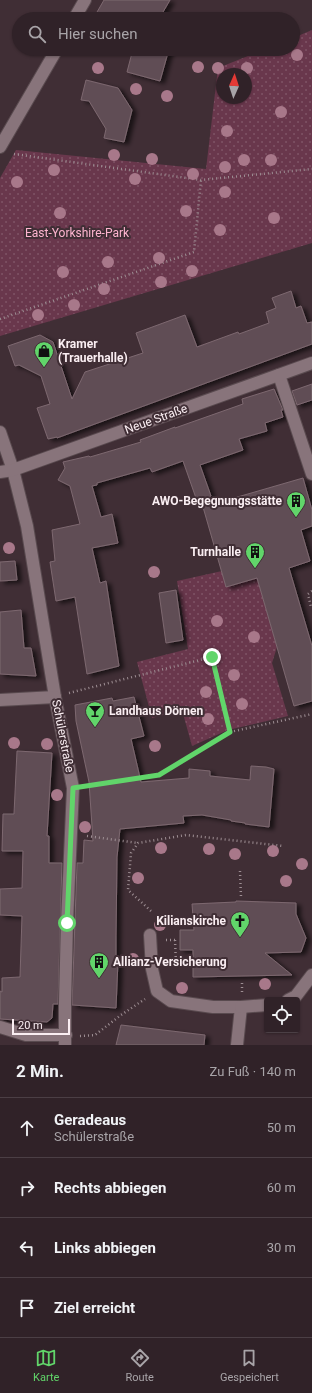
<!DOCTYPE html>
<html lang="de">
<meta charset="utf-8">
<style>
body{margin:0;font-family:Roboto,sans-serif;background:#382a30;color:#f1f3f6}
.controls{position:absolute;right:12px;bottom:12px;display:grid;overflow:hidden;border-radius:4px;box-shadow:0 1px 3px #0004}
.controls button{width:36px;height:36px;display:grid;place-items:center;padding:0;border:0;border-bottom:1px solid #4b3f45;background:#302228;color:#f1f3f6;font:20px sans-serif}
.compass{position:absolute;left:216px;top:68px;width:36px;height:36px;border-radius:50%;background:#302228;box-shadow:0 1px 3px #0004;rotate:3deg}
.scale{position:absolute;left:12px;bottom:10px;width:58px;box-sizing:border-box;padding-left:4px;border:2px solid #faeef2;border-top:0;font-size:11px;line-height:14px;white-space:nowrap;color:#faeef2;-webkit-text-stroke:3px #402e35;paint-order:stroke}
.stop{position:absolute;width:12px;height:12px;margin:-9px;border:3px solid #61d56a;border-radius:50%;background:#fff}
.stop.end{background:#61d56a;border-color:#fff;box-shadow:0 1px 4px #0008}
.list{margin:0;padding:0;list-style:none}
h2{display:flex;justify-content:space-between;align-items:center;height:52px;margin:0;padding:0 16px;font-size:17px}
h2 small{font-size:13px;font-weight:400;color:#a8a4a8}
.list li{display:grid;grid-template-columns:26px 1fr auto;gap:12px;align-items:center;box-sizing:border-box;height:60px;padding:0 16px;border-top:1px solid #4b3f45}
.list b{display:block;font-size:15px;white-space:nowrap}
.list p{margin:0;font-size:13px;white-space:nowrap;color:#a8a4a8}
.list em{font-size:13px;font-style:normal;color:#a8a4a8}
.icon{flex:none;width:22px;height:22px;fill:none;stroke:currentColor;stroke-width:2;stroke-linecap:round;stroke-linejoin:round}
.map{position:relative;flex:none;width:312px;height:1045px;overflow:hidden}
.search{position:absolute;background:#302228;box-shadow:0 1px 3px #0004;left:12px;right:12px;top:12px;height:44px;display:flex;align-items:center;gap:10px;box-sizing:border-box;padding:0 14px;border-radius:22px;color:#a8a4a8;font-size:15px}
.sheet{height:292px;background:#302228}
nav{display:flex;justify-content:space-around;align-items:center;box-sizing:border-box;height:56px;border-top:1px solid #4b3f45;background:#302228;font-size:11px;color:#a8a4a8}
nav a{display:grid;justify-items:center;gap:2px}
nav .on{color:#61d56a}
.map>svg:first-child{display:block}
.park{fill:url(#park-dots);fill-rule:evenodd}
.building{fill:#614e55;stroke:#7d6870;filter:url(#shadow)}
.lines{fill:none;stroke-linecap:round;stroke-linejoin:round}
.minor-casing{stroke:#594a4f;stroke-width:14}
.path{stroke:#9d8e93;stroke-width:2.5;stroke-dasharray:1 3;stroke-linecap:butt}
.minor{stroke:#88747b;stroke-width:12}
.tree{fill:#a8788a}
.route{stroke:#61d56a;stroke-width:5}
.labels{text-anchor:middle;stroke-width:4;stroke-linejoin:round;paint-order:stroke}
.park-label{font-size:12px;fill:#fdb4cf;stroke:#402e35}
.poi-label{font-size:12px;font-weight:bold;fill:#faeef2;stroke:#402e35;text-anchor:start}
.street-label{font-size:12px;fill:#faeef2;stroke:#402e35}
</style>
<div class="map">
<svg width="312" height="1045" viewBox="0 0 312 1045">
<defs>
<pattern id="park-dots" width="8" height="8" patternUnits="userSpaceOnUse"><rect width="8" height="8" fill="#69374c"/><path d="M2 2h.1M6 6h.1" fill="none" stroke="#7f5466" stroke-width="1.8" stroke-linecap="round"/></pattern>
<filter id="shadow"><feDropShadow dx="4.5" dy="2.5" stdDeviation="2" flood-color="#0009"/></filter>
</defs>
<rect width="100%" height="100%" fill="#402e35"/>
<g class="park">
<path d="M312,30V243L0,336V178L16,150L206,169L218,68L265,49H293V38ZM222,74H246V98H222Z"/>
<path d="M222,571L226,587L257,578L277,647L272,663L288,716L228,730L192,746L182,710L152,718L137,662L188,649L177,581Z"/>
</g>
<g class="building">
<path d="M104,0H170L159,19H93Z"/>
<path d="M133,49H169L160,81L127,72Z"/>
<path d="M86,80L118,88L132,110L124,142L104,138L106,129L89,101L81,100Z"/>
<path d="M291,291L296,308L301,306L307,323L312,322V344L57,438V437L48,439L37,408L50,404L41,376L19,365L15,366L8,346L40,335L53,342L72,399L85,372L143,353L136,333L185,315L197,347L238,332L239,334L269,323L266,312L276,308L272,298Z"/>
<path d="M312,384V400L297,405L292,391Z"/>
<path d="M274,389L283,410H281L283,417L265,423L267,431L239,439L243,450L200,465L211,496L197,501L183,461L152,472L150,468L97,483V485L92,486L101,517L112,514L118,543L92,548L100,583L106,581L119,666L87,674L75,597L56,601L50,562L55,561L52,530L80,524L70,486L58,480L65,468L63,462L89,456L90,457L141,442L140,440L175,427V428L243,404L242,399Z"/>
<path d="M303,478L312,510V526L301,530L310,561L289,568L312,646V701L294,706L257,578L226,587L203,507Z"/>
<path d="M15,561L17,580L0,581V562Z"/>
<path d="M176,590L183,640L166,643L159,593Z"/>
<path d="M21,610L24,648H31L36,676L0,674V612Z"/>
<path d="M134,697L144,736L131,739L141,782L189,778V769L210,771V776L250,780L251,766L266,767L274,769L269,827L245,824V823L231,821V820L202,815L183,816L184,823L120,829L117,857L116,936V961H118L116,1008L72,1005L77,863H83L84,840L93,841L89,782L76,721L75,705L112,698L113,701Z"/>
<path d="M17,751L52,753L47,836H49V863H62L58,1004H53L52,1018L47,1022L0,1019V991L2,992V978L20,977L22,916L0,915V889L22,888L23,851H2L3,814H14Z"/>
<path d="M236,901L296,903V914L306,938L301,952L265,953L292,975L193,977V950H180V930H194L192,904L236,902Z"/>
<path d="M121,1025L205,1035L204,1045H116Z"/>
</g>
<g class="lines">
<defs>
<g id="minor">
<path d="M74,19L85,0"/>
<path d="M0,147L57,49"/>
<path d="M279,375L312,474"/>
<path d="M0,432L13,470L27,526L55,697L73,788L67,923L65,1003V1045"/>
<path d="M0,472L13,470L312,363"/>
<path d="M0,700L55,697"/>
<path d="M150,935L152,969L157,991L171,1001L213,1007H241L237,1045"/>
<path d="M288,1000L296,996L312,975"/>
<path d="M241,1007L267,1005"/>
<path d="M0,1027L26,1035H66"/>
</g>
</defs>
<use href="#minor" class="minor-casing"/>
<g class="path">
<path d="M14,154L201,180L312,169"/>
<path d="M0,319L194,252L201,180"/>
<path d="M312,591L308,594L311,607L312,608"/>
<path d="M69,693L212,657L230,732"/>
<path d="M87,786L159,775L230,732L312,714"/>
<path d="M87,836L138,843"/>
<path d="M240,871L241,897"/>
<path d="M151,911L128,890L131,853L138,843L186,835L283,846"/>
<path d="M166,940H178"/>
<path d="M167,964H176L175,940"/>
<path d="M242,992V980"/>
<path d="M80,1036L95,1035L121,1015L145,999"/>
</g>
<use href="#minor" class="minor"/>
</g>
<g class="tree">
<circle cx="297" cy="55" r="6"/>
<circle cx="198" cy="67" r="6"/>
<circle cx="98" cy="68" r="6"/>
<circle cx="218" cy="68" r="6"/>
<circle cx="247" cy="68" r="6"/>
<circle cx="136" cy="89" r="6"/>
<circle cx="167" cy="96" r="6"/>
<circle cx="281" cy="112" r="6"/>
<circle cx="227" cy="131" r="6"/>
<circle cx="114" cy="155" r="6"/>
<circle cx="152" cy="159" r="6"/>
<circle cx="244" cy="160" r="6"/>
<circle cx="271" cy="160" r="6"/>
<circle cx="225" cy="167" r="6"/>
<circle cx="54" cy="170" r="6"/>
<circle cx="193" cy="174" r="6"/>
<circle cx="135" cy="179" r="6"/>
<circle cx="17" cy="182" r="6"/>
<circle cx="225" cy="192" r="6"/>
<circle cx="186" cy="211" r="6"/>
<circle cx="60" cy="213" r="6"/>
<circle cx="274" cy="218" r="6"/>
<circle cx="220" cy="230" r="6"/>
<circle cx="159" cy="258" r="6"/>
<circle cx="108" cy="262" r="6"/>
<circle cx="192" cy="271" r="6"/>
<circle cx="63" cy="272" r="6"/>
<circle cx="161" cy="282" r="6"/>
<circle cx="104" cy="289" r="6"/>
<circle cx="74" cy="305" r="6"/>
<circle cx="38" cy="315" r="6"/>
<circle cx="9" cy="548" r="6"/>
<circle cx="154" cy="572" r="6"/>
<circle cx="217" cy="621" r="6"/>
<circle cx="254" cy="637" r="6"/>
<circle cx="234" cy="675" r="6"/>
<circle cx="206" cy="692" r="6"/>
<circle cx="242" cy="704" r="6"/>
<circle cx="208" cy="719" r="6"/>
<circle cx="14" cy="743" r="6"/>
<circle cx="47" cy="744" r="6"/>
<circle cx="155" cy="746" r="6"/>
<circle cx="57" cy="795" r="6"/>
<circle cx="85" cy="827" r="6"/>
<circle cx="161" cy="848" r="6"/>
<circle cx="209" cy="849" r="6"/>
<circle cx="273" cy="851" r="6"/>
<circle cx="235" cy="854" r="6"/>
<circle cx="302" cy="864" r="6"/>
<circle cx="138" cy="878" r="6"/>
<circle cx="286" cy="881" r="6"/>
<circle cx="160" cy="925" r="6"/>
<circle cx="133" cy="959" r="6"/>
<circle cx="265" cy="984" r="6"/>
<circle cx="182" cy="988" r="6"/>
</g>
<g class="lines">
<path class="route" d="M67,923L73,788L159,775L230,732L212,657"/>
</g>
<defs>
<symbol id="shop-pin" viewBox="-11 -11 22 30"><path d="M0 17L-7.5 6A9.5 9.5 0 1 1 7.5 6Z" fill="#61d56a" stroke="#402e35"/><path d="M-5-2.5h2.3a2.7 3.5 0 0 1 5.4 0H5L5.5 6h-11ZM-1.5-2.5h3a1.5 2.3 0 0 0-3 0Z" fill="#111"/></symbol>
<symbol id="building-pin" viewBox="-11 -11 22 30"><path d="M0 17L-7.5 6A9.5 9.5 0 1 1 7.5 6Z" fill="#61d56a" stroke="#402e35"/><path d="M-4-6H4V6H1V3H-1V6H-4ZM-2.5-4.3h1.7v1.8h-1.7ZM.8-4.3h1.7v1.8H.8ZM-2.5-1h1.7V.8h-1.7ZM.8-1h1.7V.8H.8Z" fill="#111"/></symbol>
<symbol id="bar-pin" viewBox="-11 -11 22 30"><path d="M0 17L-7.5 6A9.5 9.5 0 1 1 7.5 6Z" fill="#61d56a" stroke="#402e35"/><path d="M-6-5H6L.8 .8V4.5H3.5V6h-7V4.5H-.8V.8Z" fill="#111"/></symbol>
<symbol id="church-pin" viewBox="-11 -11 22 30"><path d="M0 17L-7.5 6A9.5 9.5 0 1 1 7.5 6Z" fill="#61d56a" stroke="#402e35"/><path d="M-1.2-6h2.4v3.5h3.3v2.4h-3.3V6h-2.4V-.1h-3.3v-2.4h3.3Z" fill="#111"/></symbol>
</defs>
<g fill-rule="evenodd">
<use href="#shop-pin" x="33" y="340" width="22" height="30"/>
<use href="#building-pin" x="285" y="490" width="22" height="30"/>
<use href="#building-pin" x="244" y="541" width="22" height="30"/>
<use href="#bar-pin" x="84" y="700" width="22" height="30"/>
<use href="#church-pin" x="229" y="910" width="22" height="30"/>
<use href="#building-pin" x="88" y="951" width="22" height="30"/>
</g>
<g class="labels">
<g class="park-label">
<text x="77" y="237">East-Yorkshire-Park</text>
</g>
<g class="poi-label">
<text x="58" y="348">Kramer<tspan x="58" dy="14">(Trauerhalle)</tspan></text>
<text x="282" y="505" text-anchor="end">AWO-Begegnungsstätte</text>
<text x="241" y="556" text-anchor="end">Turnhalle</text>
<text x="109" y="715">Landhaus Dörnen</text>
<text x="226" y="925" text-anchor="end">Kilianskirche</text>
<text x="113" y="966">Allianz-Versicherung</text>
</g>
<g class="street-label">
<text transform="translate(156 419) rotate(-20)" y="4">Neue Straße</text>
<text transform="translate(63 736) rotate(79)" y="4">Schülerstraße</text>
</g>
</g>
</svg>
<div class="controls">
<button><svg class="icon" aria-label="locate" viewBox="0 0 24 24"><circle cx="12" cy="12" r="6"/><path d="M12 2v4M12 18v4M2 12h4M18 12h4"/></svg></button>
</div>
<svg class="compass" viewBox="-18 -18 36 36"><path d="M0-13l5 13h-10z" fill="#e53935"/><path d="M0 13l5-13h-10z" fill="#a8a4a8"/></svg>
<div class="scale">20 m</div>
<div class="stop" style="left:67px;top:923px"></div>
<div class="stop end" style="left:212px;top:657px"></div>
<div class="search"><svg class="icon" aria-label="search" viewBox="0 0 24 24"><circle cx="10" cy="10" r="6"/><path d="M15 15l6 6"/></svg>Hier suchen</div>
</div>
<section class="sheet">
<h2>2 Min.<small>Zu Fuß · 140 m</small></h2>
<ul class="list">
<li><svg class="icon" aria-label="ahead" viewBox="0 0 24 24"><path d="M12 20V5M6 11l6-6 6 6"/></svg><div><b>Geradeaus</b><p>Schülerstraße</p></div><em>50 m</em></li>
<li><svg class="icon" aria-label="right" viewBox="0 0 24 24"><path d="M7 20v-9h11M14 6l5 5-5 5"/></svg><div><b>Rechts abbiegen</b></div><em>60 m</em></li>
<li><svg class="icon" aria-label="left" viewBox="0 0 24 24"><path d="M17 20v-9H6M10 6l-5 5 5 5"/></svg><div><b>Links abbiegen</b></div><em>30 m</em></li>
<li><svg class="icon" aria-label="arrive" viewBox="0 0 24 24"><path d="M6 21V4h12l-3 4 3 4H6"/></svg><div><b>Ziel erreicht</b></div></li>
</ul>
</section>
<nav>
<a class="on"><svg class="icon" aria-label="map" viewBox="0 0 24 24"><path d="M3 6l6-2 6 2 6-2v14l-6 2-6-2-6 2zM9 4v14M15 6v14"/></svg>Karte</a>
<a><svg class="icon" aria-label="directions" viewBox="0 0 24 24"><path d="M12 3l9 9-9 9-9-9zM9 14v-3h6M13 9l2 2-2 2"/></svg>Route</a>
<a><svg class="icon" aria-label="saved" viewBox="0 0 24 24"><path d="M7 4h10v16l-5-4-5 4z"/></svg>Gespeichert</a>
</nav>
